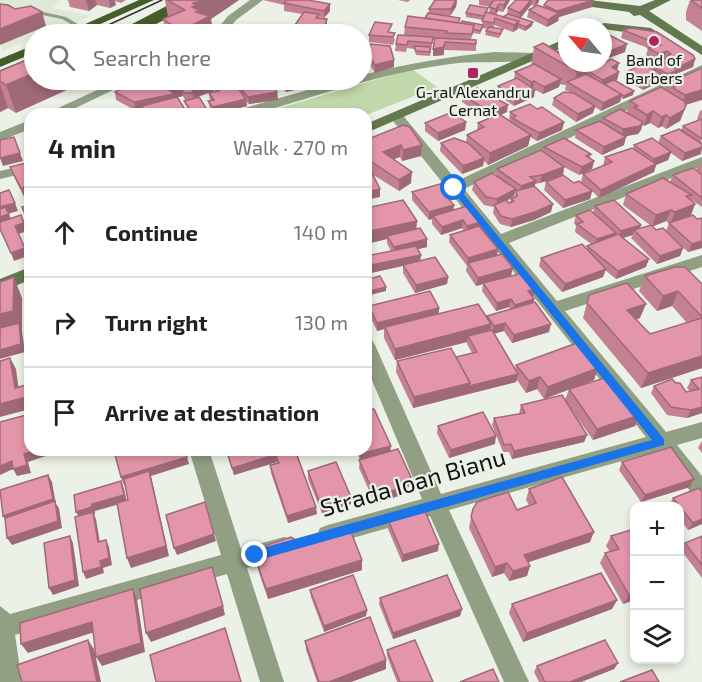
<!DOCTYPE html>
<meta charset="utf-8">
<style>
body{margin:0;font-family:"Exo 2",sans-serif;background:#f2f2f2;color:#202124}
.controls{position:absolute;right:18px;bottom:18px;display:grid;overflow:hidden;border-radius:12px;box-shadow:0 3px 9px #0003}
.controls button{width:54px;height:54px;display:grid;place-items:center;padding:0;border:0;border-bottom:2px solid #e0e0e0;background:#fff;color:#202124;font:30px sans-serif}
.compass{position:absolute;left:558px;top:18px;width:54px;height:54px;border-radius:50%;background:#fff;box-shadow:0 3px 9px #0003;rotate:299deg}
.stop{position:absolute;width:18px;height:18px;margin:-14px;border:4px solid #1a73e8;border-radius:50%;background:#fff}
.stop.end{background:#1a73e8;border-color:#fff;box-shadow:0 2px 6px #0008}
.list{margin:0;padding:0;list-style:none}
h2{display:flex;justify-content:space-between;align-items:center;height:78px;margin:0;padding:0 24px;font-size:26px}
h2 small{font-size:20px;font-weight:400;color:#757577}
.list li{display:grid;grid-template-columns:39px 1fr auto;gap:18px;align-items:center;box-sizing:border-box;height:90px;padding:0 24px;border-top:2px solid #e0e0e0}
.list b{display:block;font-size:22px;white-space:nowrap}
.list em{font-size:20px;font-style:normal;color:#757577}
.icon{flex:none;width:33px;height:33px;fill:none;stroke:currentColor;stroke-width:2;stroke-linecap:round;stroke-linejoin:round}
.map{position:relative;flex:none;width:702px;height:682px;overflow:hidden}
.search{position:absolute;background:#fff;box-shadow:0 3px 9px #0003;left:24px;top:24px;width:348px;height:66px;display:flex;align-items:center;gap:15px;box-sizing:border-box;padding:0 21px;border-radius:33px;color:#757577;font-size:22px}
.panel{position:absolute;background:#fff;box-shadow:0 3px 9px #0003;left:24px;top:108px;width:348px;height:348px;border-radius:18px}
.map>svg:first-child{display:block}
.built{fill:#dfe8d6}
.green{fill:#c1d8ab}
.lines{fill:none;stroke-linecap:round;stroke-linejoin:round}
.lane{fill:#919f83;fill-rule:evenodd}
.street{fill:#919f83;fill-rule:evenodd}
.secondary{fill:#64784f;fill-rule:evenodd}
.primary{fill:#455d29;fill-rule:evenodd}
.tram{stroke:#31342f;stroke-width:1.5}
.wall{fill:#c38192;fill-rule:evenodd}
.shaded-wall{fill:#9f6977}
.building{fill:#e396aa;stroke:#9f6977;stroke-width:1.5}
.route{fill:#1a73e8}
.poi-dot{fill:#b1245d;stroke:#ebf1e6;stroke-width:2}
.labels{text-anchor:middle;stroke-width:4.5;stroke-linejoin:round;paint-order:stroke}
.far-poi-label{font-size:16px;fill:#121410;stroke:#ebf1e6}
.near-street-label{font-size:24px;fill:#121410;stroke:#ebf1e6}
</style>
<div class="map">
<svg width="702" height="682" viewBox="0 0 702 682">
<rect width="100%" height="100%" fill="#ebf1e6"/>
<path class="built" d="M0,0H61L51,8L92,16L44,34H34V38L2,51Z"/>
<path class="green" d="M412,69L437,87L366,115L279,114L276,109Z"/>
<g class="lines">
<path class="lane" d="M34,10L66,17L86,29L81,30L62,19L32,13V11Z"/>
<g class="street">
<path d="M250,0H263L236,20L225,34H213L228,16Z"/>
<path d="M495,52L533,53L539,57C532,64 473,61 458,63C388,71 321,95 254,114H232L234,111L343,80H362V75C406,64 450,56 495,52Z"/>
<path d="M702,65V74L464,189L501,234L702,157V166L509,243L557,301L702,255V267L565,311L666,432L702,422V438L677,445L702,476V500L695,497L657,451L449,510L529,682H504L430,516L328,545L320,542L317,535L320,528L328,525L422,499L366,366V338L372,340L375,345L441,494L646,437L389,116L396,112L401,113L457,181Z"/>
<path d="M119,80H134L63,114H45Z"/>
<path d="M30,120V129L0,141V132Z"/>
<path d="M30,164V172L0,179V171Z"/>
<path d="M189,450H209L241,549L284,537L292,540L295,547L292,554L247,568L284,682H260L227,574L15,635L22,682H0V606L10,614L221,555Z"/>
</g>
<g class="secondary">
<path d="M557,0H589L640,6L655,0H671L649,11L702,46V55L640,15L634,16L629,12L563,3Z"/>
<path d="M604,23L651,28L657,32L651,36L604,29L598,26Z"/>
<path d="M567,38V46L366,133V124Z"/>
<path d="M30,267V280L0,292V279Z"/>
</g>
<g class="primary">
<path d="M139,0H154L78,34H63Z"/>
<path d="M178,0H192C175,17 137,37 113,34Z"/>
<path d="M34,45V53L0,67V59Z"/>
</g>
<g class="tram">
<path d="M89,34L162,0"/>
<path d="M0,71L34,57"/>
</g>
</g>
<g class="wall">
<path d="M68,0H126L121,3L115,1L116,5L110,8L97,5L89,11L70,7Z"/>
<path d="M165,0H239L211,19L213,34H166L163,19L168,17Z"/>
<path d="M263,0H308L330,4V11L324,18L319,17V18L327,19V26L324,34H310L296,33L295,25L302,14L284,11V5Z"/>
<path d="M398,0H410L408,2Z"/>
<path d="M457,0L456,7L450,16L460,23L482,25L483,20L466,17V13L489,12L490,7L479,5V0H510L503,12L498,11L496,14L503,17L507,14L508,8L516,0H539V2L535,6L531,5L520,18L532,26L525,31L518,28L513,32L494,25V28L502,33L499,38L485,35L487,29L483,28L480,34L473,33L471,39L476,44V51L444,50V55L433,56L434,41L433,40L430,56L416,55L414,49L407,48L406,52L395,51L396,44L404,35L405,27L425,18L429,13V9Z"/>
<path d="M690,0H702V31L686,20V12Z"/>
<path d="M544,5L592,7L559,17L558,21L547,27L527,17L529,10L543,7Z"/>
<path d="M631,28L695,59L693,67L666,78L661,76L660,82L643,90L624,79L626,72L652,68V66L663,62L664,59L657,61L646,56L648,48L621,38L623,30Z"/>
<path d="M391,32L395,40L393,45L369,42V35Z"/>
<path d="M603,37L625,52L606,59L603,57Z"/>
<path d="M534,47L600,63V65L617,71L619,72L617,80L615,81L633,95L623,99L621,98L620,102L601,111L595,107L593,113L576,122L552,105L554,98L570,92L565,90L566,85H563L560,84L559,87L543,94L534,89V97L514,106L496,94L498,86L514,80L515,72L531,66Z"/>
<path d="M367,53L394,67L375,73L367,61Z"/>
<path d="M34,57L16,113L8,108L0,112V71Z"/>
<path d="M702,68L680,121L666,129L662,126L658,128L650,123L644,126L642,125L641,130L638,134L625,136L624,145L602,155L575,138L576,130L602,122L603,118L627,112L630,101L667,91L670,82Z"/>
<path d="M167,80H202L203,81L214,91L194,98L206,112L198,114H191L185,104V100L183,96L177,97L188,114H144L142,109H140L143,114H122L121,111L133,109L116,100L115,92L167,88L166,86L173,84Z"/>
<path d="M231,80H257L262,85L277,92L278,100L249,104L246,102L247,106L217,114H213L210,109L208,101H210L209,93L215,92L214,85Z"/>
<path d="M276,80H280L315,85L286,92L276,82Z"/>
<path d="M463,95L507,112L501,115L511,122L509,119L510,112L537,109L564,122L562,130L537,141L530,137L528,146L488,165L484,161L483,166L462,174L440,151L441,143H466L467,135L477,131L478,123L491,117L487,115L484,117L462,102Z"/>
<path d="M702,110L701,154L682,161L671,153L668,160L656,165L654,172L599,198L592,191L590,199L563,208L544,190L546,182H581L583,174L603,166L605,157L633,149L634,145L658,143L661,136L681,130L683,126L698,120L697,119L700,111Z"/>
<path d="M466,122L465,130L438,141L425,131V123Z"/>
<path d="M366,140L422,145L421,156L402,161L400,157L394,159L411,183L399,191L372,174L380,189V197L371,173L366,170Z"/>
<path d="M544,147L591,154L590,158L594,161L592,169L579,175L564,167L563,175L540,183L535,184V187L551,212L534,220L511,227L500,224L493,213L494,207L484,205L472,190L474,182L496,175L497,169L543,152ZM515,190L516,191L515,196L511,199L510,202L509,203L507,201L514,196Z"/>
<path d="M30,162V198L25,199L15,179L10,167Z"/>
<path d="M702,164V207L690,199L695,204L691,215L683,218H702V248L688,252L666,231L669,223L666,221L652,226L656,230L683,248L680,256L657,264L631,238L633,235L622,238L646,267L616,279L605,270L603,277L562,292L539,266L541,258L586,249L587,246L591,244L575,232L576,226L574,223L576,215L593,213L595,206L641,225L639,229L650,225L623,205L626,194L670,182L673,175L696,170L698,166Z"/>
<path d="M412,192L455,199L450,201L454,210L481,222L480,227L497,255L511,276L533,297L534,303L549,332L512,343L504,331L494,334L515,370L516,365L598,368L594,380L544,399L537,389L526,393L517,380L516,382L413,408L396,372L397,361L456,357L472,353L467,344V342L395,360L384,338V329L377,331L369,314V306L439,308V313L487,317L510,309L509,307L496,311L482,291L483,284L476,286L466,271L467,266L449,242L450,235L464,231L462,228L441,235L432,224V219L429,220L412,200Z"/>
<path d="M417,221L416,229L427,239V247L418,249L421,255L420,260L448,277L447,284L415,293L403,273V266L366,274V256L391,251L387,243V239L366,244Z"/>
<path d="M645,276L702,284V368L641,388L583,318L589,295L640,318L636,320L650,334L687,323L672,306L657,311L639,291Z"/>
<path d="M702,377V413L687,418L667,415L651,393L654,386L676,383L686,392L690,391L687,388L691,380Z"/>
<path d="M569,389L640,415L635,426L593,440L568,405L587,435L584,442L512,459L509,452H503L492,425L494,418L519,414L521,405L565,400Z"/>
<path d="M438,426L495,444L449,458L437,433Z"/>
<path d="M702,441V453L698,448Z"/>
<path d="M235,450H296L317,514L288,523L271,473L270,465L277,463V462L234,475L227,452Z"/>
<path d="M358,450L391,451L411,477L410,484L404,494L375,504L359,468L360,460L358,455Z"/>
<path d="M622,462L690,487L641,502L619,470Z"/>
<path d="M308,471L351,504L322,513L308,479Z"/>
<path d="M529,489L590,542L528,562L527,576L509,581L504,573L492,577L469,528L473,509L517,510L529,505L526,500Z"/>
<path d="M702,492V524L688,530L680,519V507H670L669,506L673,498Z"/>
<path d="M389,522L438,551L402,562L388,529Z"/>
<path d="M634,529V600L623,604L600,563L605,553L610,552L606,546L611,536Z"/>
<path d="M702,536V578L681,550L685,543Z"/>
<path d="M299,542L362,560V570L268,599L259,573L257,563Z"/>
<path d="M310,590L367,610L366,616L324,632L311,597Z"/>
<path d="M380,598L462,609L460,616L393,639L379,604Z"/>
<path d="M617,600L612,609L523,642L509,613L512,604Z"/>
<path d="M305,641L386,669L351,682H317L306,650Z"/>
<path d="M387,650L433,682H397L387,656Z"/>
<path d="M618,663L614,669L581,682H539L534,672L537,666Z"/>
</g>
<g class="shaded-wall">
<path d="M86,0H95L97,5L89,11Z"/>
<path d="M109,0H114L116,5L110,8Z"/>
<path d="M207,0H239L211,19L213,34H181V31L193,3Z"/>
<path d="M457,0L456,7L450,16L451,9Z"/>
<path d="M507,0H510L503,12L504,5Z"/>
<path d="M531,0H532L531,5L519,20L520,13Z"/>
<path d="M536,0H539V2L535,6Z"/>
<path d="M594,0L592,7L559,17L558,21L547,27L548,20L556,15L557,11Z"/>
<path d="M330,4V11L324,18V11Z"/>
<path d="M499,4L498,11L495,16L496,9Z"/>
<path d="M42,12L46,26L0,45V29Z"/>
<path d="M327,19V26L324,34V29Z"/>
<path d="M519,21L518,29L513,32L514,25Z"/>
<path d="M533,22L532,26L525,31L526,27Z"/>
<path d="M627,44L625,52L606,59L608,52Z"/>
<path d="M444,47V55L433,56V49Z"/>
<path d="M667,51L664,59L657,61L659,54Z"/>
<path d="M695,59L693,67L666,78L668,74L678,70L679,67Z"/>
<path d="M394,60V67L375,73V65Z"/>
<path d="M596,63H600L599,68L587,71V74L575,80L577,72Z"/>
<path d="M619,63L617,71L612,67Z"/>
<path d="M619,72L617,80L601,87L603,80Z"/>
<path d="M34,73V80H89L16,113L6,85Z"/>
<path d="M662,74L660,82L643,90L645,82Z"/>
<path d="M561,79L559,87L543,94L544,87Z"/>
<path d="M186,80H202L203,83L181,89L183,96L142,106V109L136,110L134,102L172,94L171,90L180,89L178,82Z"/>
<path d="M305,80H315V85L286,92L285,85Z"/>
<path d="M317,80H330L317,83Z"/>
<path d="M534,81L533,88L530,89L531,82Z"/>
<path d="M0,84L8,108L0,112Z"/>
<path d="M213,84L214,91L194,98L192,90Z"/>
<path d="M535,90L534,97L514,106L515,98Z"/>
<path d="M702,90V100L682,106L685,95Z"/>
<path d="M634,91L633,95L623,99L624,96Z"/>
<path d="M277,92L278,100L249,104L248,97Z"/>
<path d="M622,94L620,102L601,111L603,103Z"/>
<path d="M246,99L247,106L217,114H214L213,107Z"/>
<path d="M508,105L507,112L493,118L494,111Z"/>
<path d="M686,105L680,121L666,129L670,118Z"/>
<path d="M595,106L593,113L576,122L578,114Z"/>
<path d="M488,107L487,115L484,117L485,109Z"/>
<path d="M206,108V112L198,114H192V112Z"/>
<path d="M653,111L650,123L644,126L647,115Z"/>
<path d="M666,115L662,126L658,128L662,117Z"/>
<path d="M466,122L465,130L438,141V133Z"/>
<path d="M564,122L562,130L537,141L539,133Z"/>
<path d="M643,122L641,130L638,134L621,137L623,129Z"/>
<path d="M531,135L528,146L488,165L490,153Z"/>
<path d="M626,137L624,145L602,155L604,147Z"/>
<path d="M401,145L400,157L383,163V152Z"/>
<path d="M422,145L421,156L402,161L403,150Z"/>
<path d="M702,147L701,154L682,161L685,153Z"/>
<path d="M671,152L668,160L656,165L654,172L599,198L601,190L651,167L654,159Z"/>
<path d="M20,153L23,161L3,166L0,158Z"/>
<path d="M484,158L483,166L462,174L463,166Z"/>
<path d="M594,161L592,169L579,175L582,167Z"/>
<path d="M564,167L563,175L540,183L542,175Z"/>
<path d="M412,172L411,183L399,191V180Z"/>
<path d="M536,181L534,189L520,193L521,186Z"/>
<path d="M30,185V198L25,199L21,188Z"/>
<path d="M380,189V197L366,200V192Z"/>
<path d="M516,189L514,196L496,207L497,199Z"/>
<path d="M456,191L455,199L444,202L445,195Z"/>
<path d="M592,191L590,199L563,208L565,200Z"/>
<path d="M15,203L18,211L0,216V207Z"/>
<path d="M553,204L551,212L534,220L511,227L512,219Z"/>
<path d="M695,204L691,215L670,224L675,212Z"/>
<path d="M454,205L453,213L433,216L432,219L429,220V212Z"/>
<path d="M671,210L666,221L652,227L656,215Z"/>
<path d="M30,212V221H28L25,214Z"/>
<path d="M9,214L12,222L0,226V217Z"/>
<path d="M463,220L462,228L441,235L442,227Z"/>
<path d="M417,221L416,232L387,236V239L366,244V232Z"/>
<path d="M481,222L480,230L466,234L467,226Z"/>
<path d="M24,223L28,231L18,234L15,226Z"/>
<path d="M641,225L638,233L634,230L633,235L619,239L621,231Z"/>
<path d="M616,233L613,241L595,247L597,239Z"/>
<path d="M427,239V247L394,255V247Z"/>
<path d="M702,241V248L688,252L692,244Z"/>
<path d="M25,248L28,256L14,261L11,253Z"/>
<path d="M683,248L680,256L657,264L660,256Z"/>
<path d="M498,249L497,257L468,263L467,266L468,258Z"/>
<path d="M421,255L420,262L366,274V266Z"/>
<path d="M649,259L646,267L616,279L618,271Z"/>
<path d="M513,268L511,276L476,286L478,278Z"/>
<path d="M606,269L603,277L562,292L565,284Z"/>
<path d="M14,277L22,298V331L25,352L0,359V314Z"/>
<path d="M448,277L447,284L415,293L416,285Z"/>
<path d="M386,287V291L366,296V292Z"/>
<path d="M535,289L533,297L528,291Z"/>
<path d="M678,291L672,306L657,311L663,296Z"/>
<path d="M511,299L509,307L496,311L497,303Z"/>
<path d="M534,299L533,307L513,313L515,305Z"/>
<path d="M646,304L640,318L621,324L627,310Z"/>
<path d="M439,308L438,316L385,327L384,329L377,331V323Z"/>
<path d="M505,323L504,331L492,334L494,326Z"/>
<path d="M491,324L489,336H468L467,342L395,360V349Z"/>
<path d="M551,324L549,332L512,343L514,335Z"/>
<path d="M702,356V368L641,388L648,373Z"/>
<path d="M10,358L16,369L20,399L30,396V409L0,417V404L15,388Z"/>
<path d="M598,368L594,380L544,399L548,387Z"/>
<path d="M518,374L516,382L413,408L414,397L470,383Z"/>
<path d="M540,377L537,389L526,393L529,381Z"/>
<path d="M702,407V413L687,418L691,410Z"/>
<path d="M640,415L635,426L593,440L597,429Z"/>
<path d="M587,435L584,442L512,459L514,451Z"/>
<path d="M496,436L495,444L449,458L451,450Z"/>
<path d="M391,446L390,453L360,462V454Z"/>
<path d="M37,450H45L46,456L28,462L31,473L17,476L13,469L0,475V466L24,454Z"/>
<path d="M291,450H296V456H276L277,462L234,475L232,468Z"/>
<path d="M187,457L189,464L151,476L169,556L131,568L127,558L150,476L124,485L121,477Z"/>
<path d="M48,475L52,482L56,504L59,508L62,528L12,545L7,538V523L3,516Z"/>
<path d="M411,477L410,484L404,494L375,504V496Z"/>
<path d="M694,479L690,487L641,502L645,495Z"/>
<path d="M121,481L124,489L127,502L95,511V514L94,515L96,519L101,549L80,519L76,512L92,504Z"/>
<path d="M351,497V504L322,513L321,506Z"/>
<path d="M316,507L317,514L288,523L287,516Z"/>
<path d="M702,519V524L688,530L693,523Z"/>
<path d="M594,532L590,542L520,565L524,555Z"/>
<path d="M214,534L216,541L177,555L174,548Z"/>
<path d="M70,536L73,543L79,586L53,595L49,588Z"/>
<path d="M106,540L109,547L112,565L103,568L104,573L86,579L83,572L100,561Z"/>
<path d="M439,544L438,551L402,562L403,555Z"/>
<path d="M362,560V570L268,599L266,589Z"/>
<path d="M507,563L504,573L492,577L495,567Z"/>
<path d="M530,566L527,576L509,581L513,571Z"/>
<path d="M133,589L137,599L145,652L102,666L96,657Z"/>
<path d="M634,593V600L623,604L629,595Z"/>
<path d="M617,600L612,609L523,642L527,633Z"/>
<path d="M223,606L225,615L151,642L146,633Z"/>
<path d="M462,609L460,616L393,639V633Z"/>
<path d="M367,610L366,616L324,632V626Z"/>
<path d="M92,622L98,631L28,653L21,644Z"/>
<path d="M88,640L94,649L101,682H97Z"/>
<path d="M386,660V669L351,682H329Z"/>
<path d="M618,663L614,669L581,682H570Z"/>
</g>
<g class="building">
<path d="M167,0H207L193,3L196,5L192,7L200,11L196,12L210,16L181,31L163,19L185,10Z"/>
<path d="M287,0H308L330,4L324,11L284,3Z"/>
<path d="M435,0H456L451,9H429Z"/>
<path d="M494,0H507L504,5L499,4L496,9L489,7Z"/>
<path d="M516,0H531L520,13L508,8Z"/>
<path d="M548,0H594L557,11L544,5Z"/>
<path d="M692,0H702V8L692,1Z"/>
<path d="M0,4L8,5L15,9L31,6L42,12L0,29Z"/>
<path d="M470,5L488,8L484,16L466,13Z"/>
<path d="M537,5L559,13L548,20L529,10Z"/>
<path d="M304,12L319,14L316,18L327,19L324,29L295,25Z"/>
<path d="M486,12L519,21L514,25L495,18L494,23L482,21Z"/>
<path d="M428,13L460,18L458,23L425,18Z"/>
<path d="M508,14L533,22L526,27L518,24L519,21L503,17Z"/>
<path d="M408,16L474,25L472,34L446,33L447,31L405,27Z"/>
<path d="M462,21L483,25L480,31L473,29L474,25L461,23Z"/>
<path d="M375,22L392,24L388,32L395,33L393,37L369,35Z"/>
<path d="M103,27L116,34H87Z"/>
<path d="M489,27L503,29L500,34L486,31Z"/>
<path d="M631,28L657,32L693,55L695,59L679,67L664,58L671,54L667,51L659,54L648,48L661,45L623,30Z"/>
<path d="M398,35L433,37L432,43L408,41L407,45L396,44Z"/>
<path d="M609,35L627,44L608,52L603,49V37Z"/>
<path d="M435,38L476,40V44L445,42L444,47L433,49Z"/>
<path d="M543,43L567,58V63H574L577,65L567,66L534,47Z"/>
<path d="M370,44L390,46L394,60L375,65L367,53Z"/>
<path d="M414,46L430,47V52L416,51Z"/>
<path d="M567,48V58L558,52Z"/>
<path d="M34,57V73L6,85L0,81V71Z"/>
<path d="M611,59L619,63L612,67L619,72L603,80L587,71Z"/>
<path d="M663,62L678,70L668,74L652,66Z"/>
<path d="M574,63H596L577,72L576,71L577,65Z"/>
<path d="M534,64L561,79L544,87L534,81L531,82L515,72Z"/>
<path d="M643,64L662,74L645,82L626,72Z"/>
<path d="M702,68V90L685,95L673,88L676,86L670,82Z"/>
<path d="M586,74L622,94L603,103L567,82Z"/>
<path d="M517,78L535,90L515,98L498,86Z"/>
<path d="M175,80H186L178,82Z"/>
<path d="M192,80H194L198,83L207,80L213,84L192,90L193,93H184L181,89L171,90L166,86Z"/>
<path d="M232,80L246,99L213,107L208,101L214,100L209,93L219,91L214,85Z"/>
<path d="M234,80H257L262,85L269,83L277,92L248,97Z"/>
<path d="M280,80H305L285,85Z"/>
<path d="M614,80L634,91L624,96L604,84Z"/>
<path d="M135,81L153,89L165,87L174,94L134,102L115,92Z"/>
<path d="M661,87L684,101L686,105L684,110L670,118L666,115L662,117L653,111L647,115L634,107L638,106L630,101Z"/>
<path d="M477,88L508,105L494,111L488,107L485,109L463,95Z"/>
<path d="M564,92L574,93L595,106L578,114L554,98Z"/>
<path d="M177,97L188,114H146L142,106Z"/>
<path d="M199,97L206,108L192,112L184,101Z"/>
<path d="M530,104L537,109L542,107L564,122L539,133L512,118L516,116L510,112Z"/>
<path d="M139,107L143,114H123L121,111Z"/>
<path d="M114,109L116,114H93Z"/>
<path d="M620,109L643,122L640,126L623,129L603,118Z"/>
<path d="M452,112L466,122L438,133L425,123Z"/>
<path d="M499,114L531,135L490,153L467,135L484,127L478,123Z"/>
<path d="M702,119V139L683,126Z"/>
<path d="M600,121L626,137L604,147L576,130Z"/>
<path d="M403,125L410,127L422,145L403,150L401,145L383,152L412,172L399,180L366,158V140Z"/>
<path d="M679,129L702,144V147L685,153L661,136Z"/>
<path d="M14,137L20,153L0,158V140Z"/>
<path d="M454,138L468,143L484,158L463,166L441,143Z"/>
<path d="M564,138L591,154L586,156L594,161L582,167L544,147Z"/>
<path d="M652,138L671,152L654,159L634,145Z"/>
<path d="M632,148L656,164L601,190L583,174L612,162L605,157Z"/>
<path d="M541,150L564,167L542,175L530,177L536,181L521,186L497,169Z"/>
<path d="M30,162V185L21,188L10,167Z"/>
<path d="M693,168L702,175V198L673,175Z"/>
<path d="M372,173L380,189L366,192V174Z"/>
<path d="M492,173L516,189L497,199L486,197L474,182Z"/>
<path d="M563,175L574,183L579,181L592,191L565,200L546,182Z"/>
<path d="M663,178L692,195L686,196L695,204L675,212L671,210L656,215L626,194Z"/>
<path d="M447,182L456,191L445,195L454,205L429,212L412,192Z"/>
<path d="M534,186L553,204L535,212L512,219L501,216L494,205L506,200L509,203L514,201L511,199L517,196L516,191Z"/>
<path d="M9,190L15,203L0,207V193Z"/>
<path d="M403,200L417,221L366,232V208Z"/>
<path d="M614,200L641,225L621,231L595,206Z"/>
<path d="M30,205V212L25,214L22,207Z"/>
<path d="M467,206L481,222L467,226L463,220L442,227L433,216Z"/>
<path d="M5,207L9,214L0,217V209Z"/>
<path d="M590,210L616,233L597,239L577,224L583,222L576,215Z"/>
<path d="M21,215L24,223L15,226L25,248L11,253L0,229V222Z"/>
<path d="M693,215L697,219L702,218V241L692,244L669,223Z"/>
<path d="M651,225L656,230L663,228L683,248L660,256L634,230Z"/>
<path d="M479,226L498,249L468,258L450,235Z"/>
<path d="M420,228L427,239L394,247L387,236Z"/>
<path d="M618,234L649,259L618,271L587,246Z"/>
<path d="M582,244L606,269L565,284L541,258Z"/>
<path d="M416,246L421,255L366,266V256Z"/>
<path d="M502,254L513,268L478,278L468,263Z"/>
<path d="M435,257L448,277L416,285L403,265Z"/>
<path d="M675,267H685L702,284V317L678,291L663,296L645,276Z"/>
<path d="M523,273L535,289L528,291L534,299L515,305L511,299L497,303L483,283Z"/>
<path d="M380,276L386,287L366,292V280Z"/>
<path d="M14,277L13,311L0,314V282Z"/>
<path d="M627,283L646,304L627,310L650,334L702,318V356L648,373L587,303L589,295Z"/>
<path d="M430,291L439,308L377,323L369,306Z"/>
<path d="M535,302L551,324L514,335L505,323L494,326L487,316Z"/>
<path d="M478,304L491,324L395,349L385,327Z"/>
<path d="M19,323L21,344L0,350V328Z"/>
<path d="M492,330L518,374L469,386L470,383L456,357L477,352L468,336Z"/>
<path d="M577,343L598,368L548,387L540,377L529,381L516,365Z"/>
<path d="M451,348L470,383L414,397L397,361Z"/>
<path d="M10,358L15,388L30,384V396L0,404V361Z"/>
<path d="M611,376L640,415L597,429L569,389Z"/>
<path d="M702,377V407L691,410L671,407L654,386L672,379L676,383H680L686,392L699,389L691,380Z"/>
<path d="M562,395L587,435L514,451L511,444L504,445L494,418L525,413L521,405Z"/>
<path d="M374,409L391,446L360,454L359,450H366V411Z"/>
<path d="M483,412L496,436L451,450L438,426Z"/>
<path d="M30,414V450H37L24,454L27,465L13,469L12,461L0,466V422Z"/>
<path d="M671,447L694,479L645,495L622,462Z"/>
<path d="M398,449L411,477L405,487L375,496L359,460Z"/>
<path d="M130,450H185L187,457L121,477L115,455Z"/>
<path d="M235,450H291L232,468L227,452Z"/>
<path d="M295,450L316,507L287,516L270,465L279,463L276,456Z"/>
<path d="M336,462L351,497L321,506L308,471Z"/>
<path d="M149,471L166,546L127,558L117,503L128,500L124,479Z"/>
<path d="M48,475L53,499L3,516L0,490Z"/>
<path d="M562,477L594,532L524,555L530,566L513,571L507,563L495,567L471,517L473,509L477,502L508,492L517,510L536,503L529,489Z"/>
<path d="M121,481L124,495L92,504V507L76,512L74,495Z"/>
<path d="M699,488L702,492V519L693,523L673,498Z"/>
<path d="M55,501L58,521L7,538L5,518Z"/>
<path d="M205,502L214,534L174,548L166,515Z"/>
<path d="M425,511L439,544L403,555L389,522Z"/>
<path d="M93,512L98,542L106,540L109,558L100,561L101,567L83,572L75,517Z"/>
<path d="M349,527L362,560L266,589L257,563L267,545L291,537L299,542Z"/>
<path d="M634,529V593L629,595L605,553L619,549L611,536Z"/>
<path d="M70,536L75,580L49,588L44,543Z"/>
<path d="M702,536V565L685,543Z"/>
<path d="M212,567L223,606L146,633L140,589Z"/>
<path d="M601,573L617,600L527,633L512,604Z"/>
<path d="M353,575L367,610L324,626L310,590Z"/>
<path d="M447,575L462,609L393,633L380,598Z"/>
<path d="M133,589L141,643L96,657L92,622L21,644L20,623Z"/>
<path d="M370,617L386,660L329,682H319L305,641Z"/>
<path d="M225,628L241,682H156L150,655Z"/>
<path d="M88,640L97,682H22L17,665Z"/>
<path d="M415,640L433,682H400L387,650Z"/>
<path d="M605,640L618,663L570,682H545L537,666Z"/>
<path d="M493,669L499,682H460Z"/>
<path d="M652,670L659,682H620Z"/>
</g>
<path class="route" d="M451,186H457L664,439V445L255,561L250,559V552L255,550L652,440L451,189Z"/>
<g class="poi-dot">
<circle cx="654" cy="41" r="6"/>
<rect x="467" y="67" width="12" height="12" rx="3"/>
</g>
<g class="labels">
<g class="far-poi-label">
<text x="654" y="66">Band of<tspan x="654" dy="18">Barbers</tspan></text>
<text x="473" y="98">G-ral Alexandru<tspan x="473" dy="18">Cernat</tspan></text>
</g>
<g class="near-street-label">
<text transform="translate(413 483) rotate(-16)" y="8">Strada Ioan Bianu</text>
</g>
</g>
</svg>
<div class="controls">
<button>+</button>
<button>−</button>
<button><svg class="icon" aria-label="layers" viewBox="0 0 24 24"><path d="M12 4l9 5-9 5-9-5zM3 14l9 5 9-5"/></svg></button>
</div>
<svg class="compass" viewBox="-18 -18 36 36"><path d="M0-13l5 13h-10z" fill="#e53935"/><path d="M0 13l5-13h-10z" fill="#757577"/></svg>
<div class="stop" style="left:454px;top:188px"></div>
<div class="stop end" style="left:255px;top:555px"></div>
<div class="search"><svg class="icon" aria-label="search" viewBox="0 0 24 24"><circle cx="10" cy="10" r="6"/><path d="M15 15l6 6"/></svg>Search here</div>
<section class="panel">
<h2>4 min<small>Walk · 270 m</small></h2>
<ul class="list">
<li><svg class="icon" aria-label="ahead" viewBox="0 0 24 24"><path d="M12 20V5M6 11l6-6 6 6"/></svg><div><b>Continue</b></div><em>140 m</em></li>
<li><svg class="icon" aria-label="right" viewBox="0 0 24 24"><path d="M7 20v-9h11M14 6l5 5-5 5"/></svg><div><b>Turn right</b></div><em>130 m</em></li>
<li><svg class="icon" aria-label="arrive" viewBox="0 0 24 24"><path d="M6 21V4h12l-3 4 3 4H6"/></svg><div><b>Arrive at destination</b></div></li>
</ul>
</section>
</div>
